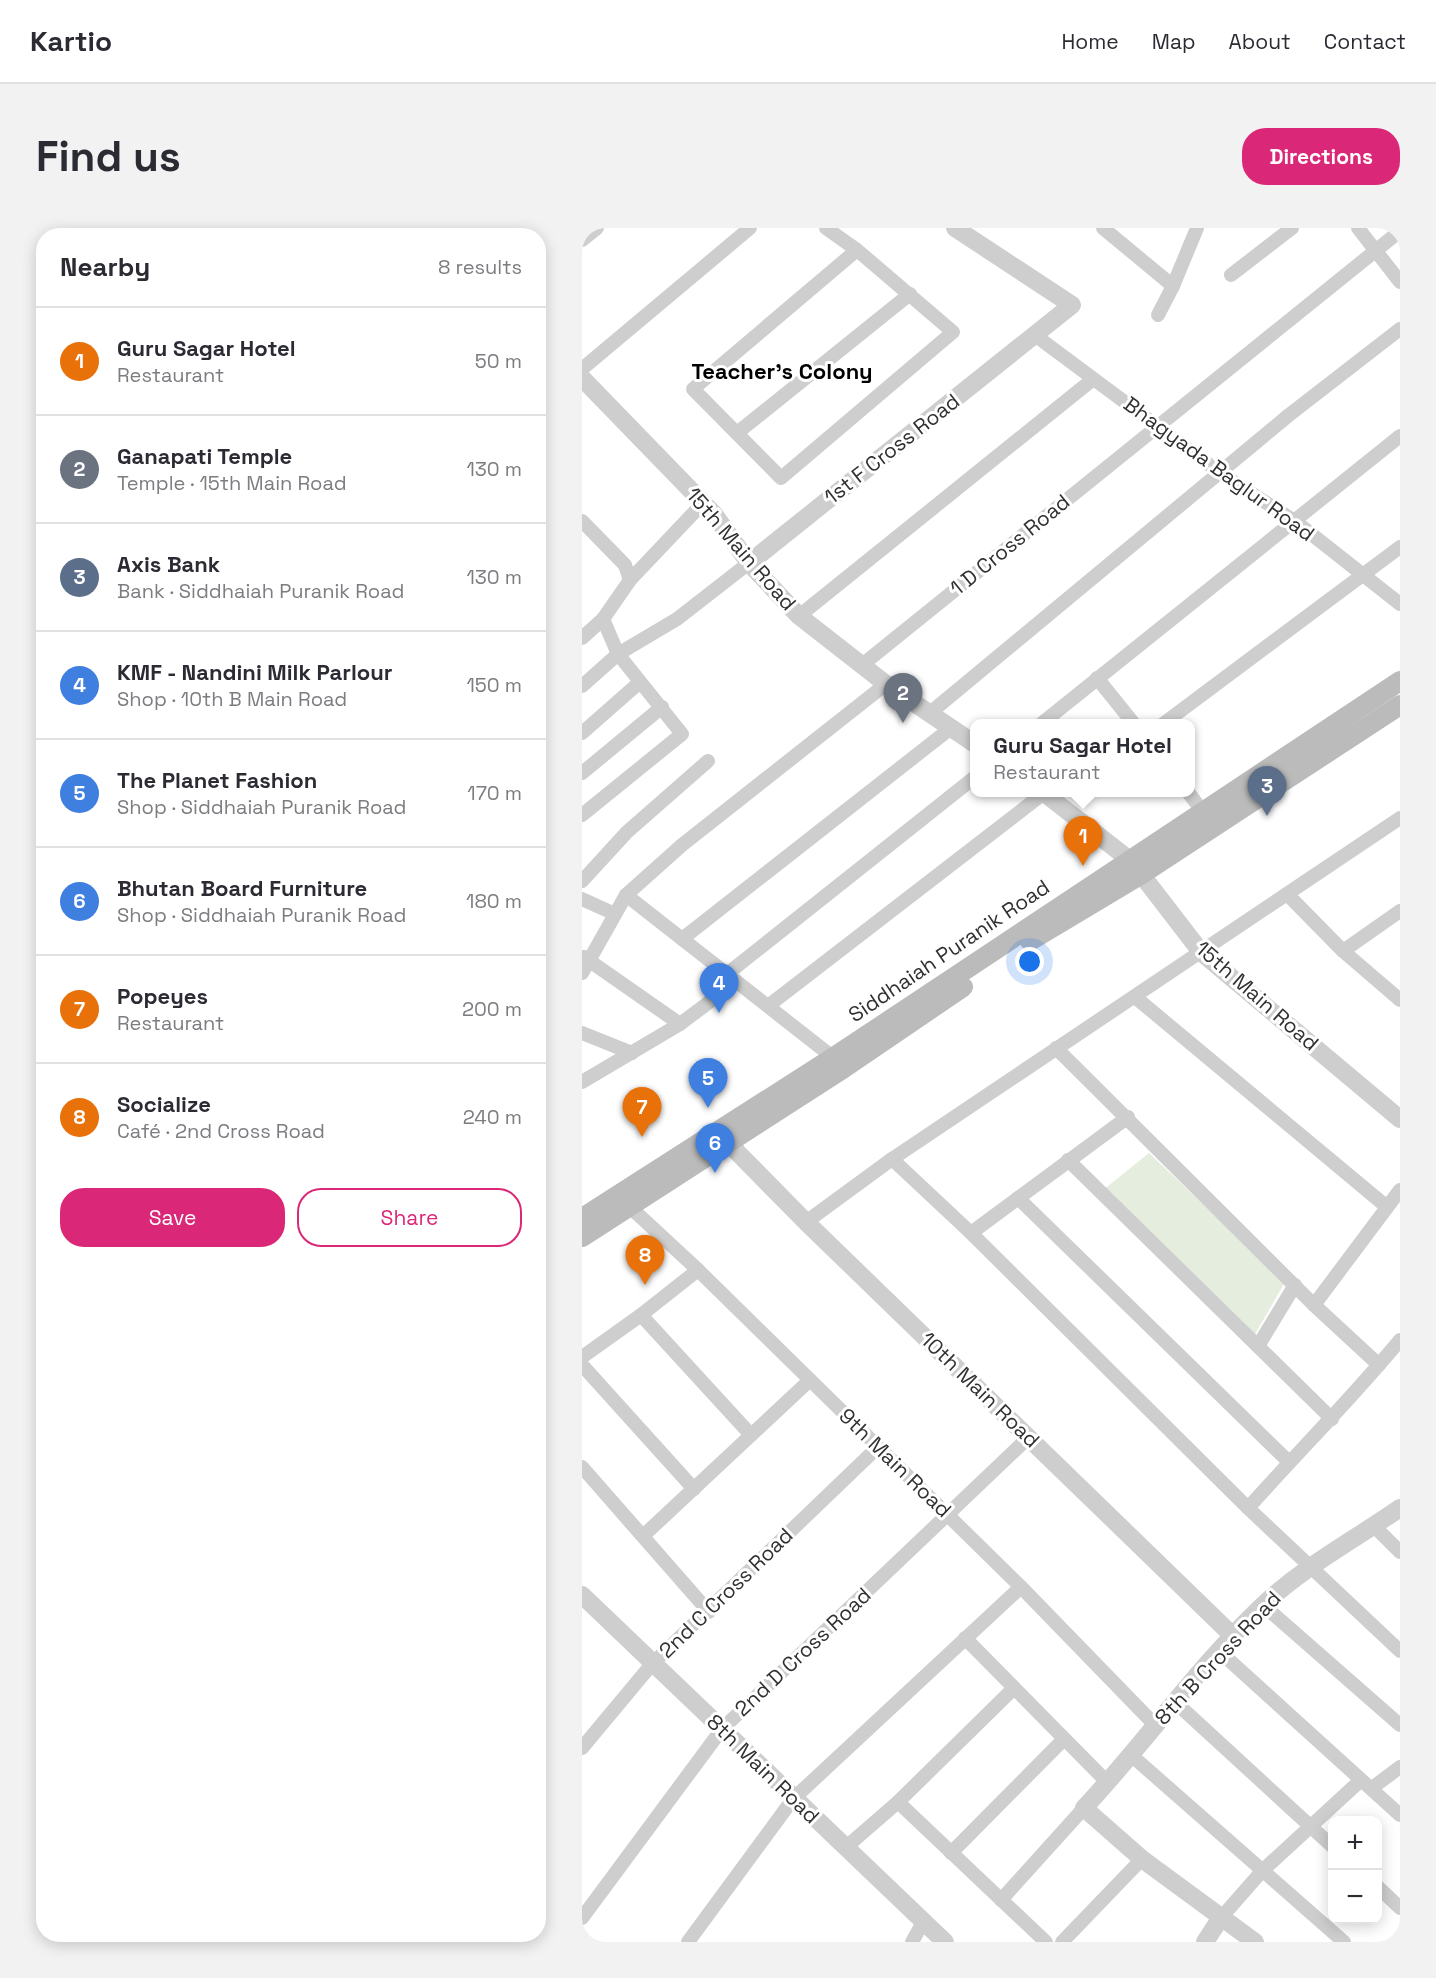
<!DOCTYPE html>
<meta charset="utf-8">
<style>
body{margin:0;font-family:"Space Grotesk",sans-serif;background:#f2f2f3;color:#2b2b33}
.controls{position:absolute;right:18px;bottom:18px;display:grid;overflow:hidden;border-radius:12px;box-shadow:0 3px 15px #0003}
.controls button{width:54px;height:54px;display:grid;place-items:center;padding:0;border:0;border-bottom:2px solid #e1e1e2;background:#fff;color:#2b2b33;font:30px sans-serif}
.you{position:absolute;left:448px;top:734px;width:21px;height:21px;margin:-15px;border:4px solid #fff;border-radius:50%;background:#1a73e8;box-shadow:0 0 0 9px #1a73e833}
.badge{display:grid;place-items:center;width:39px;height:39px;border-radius:50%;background:#db2777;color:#fff;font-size:20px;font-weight:700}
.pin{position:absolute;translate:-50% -50px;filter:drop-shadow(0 2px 3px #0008)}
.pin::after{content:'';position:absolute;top:32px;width:21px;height:18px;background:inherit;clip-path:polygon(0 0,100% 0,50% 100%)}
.popup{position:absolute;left:388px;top:491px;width:225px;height:78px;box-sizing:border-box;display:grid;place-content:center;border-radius:12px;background:#fff;filter:drop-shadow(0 2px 4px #0005);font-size:20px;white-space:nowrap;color:#7c7c81}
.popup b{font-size:22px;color:#2b2b33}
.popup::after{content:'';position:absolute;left:50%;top:100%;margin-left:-12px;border:12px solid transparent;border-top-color:#fff}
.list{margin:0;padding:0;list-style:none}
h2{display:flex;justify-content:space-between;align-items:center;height:78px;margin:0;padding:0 24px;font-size:26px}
h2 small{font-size:20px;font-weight:400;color:#7c7c81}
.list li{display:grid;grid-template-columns:39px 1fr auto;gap:18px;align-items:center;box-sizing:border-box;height:108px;padding:0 24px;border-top:2px solid #e1e1e2}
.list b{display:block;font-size:22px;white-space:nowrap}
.list p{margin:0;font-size:20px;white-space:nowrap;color:#7c7c81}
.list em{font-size:20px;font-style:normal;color:#7c7c81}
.actions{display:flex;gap:12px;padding:18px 24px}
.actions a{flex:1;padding:14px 0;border:2px solid #db2777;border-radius:24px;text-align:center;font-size:21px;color:#db2777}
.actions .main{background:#db2777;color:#fff}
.map{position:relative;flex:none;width:818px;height:1714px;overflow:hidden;border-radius:24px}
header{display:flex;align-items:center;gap:36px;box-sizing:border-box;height:84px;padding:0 30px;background:#fff;border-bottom:2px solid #e1e1e2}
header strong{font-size:28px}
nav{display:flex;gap:33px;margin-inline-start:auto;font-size:21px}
.intro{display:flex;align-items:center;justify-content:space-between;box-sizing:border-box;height:144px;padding:0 36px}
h1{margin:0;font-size:42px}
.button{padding:15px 27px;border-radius:24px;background:#db2777;color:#fff;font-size:21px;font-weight:700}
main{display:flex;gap:36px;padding:0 36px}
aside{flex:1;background:#fff;border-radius:24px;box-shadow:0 3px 15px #0003}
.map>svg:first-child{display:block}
.green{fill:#e5eddf}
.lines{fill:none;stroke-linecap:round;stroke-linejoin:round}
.minor{stroke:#cecece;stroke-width:14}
.tertiary{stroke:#cecece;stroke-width:18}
.secondary{stroke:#bbb;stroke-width:20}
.labels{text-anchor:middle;stroke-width:6;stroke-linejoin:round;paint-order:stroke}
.street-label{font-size:21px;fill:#313131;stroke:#fff}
.neighbourhood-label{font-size:22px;font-weight:bold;fill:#000;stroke:#fff}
</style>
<header>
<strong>Kartio</strong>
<nav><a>Home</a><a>Map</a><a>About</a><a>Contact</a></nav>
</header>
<div class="intro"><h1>Find us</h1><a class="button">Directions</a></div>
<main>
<aside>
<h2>Nearby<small>8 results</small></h2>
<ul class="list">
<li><span class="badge" style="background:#e8710a">1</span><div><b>Guru Sagar Hotel</b><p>Restaurant</p></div><em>50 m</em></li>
<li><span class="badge" style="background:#6b7280">2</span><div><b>Ganapati Temple</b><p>Temple · 15th Main Road</p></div><em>130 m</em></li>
<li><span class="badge" style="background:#5c6f8a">3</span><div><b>Axis Bank</b><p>Bank · Siddhaiah Puranik Road</p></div><em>130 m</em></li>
<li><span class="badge" style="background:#3f7fe0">4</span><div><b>KMF - Nandini Milk Parlour</b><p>Shop · 10th B Main Road</p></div><em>150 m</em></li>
<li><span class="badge" style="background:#3f7fe0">5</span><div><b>The Planet Fashion</b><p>Shop · Siddhaiah Puranik Road</p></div><em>170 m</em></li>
<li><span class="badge" style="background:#3f7fe0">6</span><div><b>Bhutan Board Furniture</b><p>Shop · Siddhaiah Puranik Road</p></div><em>180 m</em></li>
<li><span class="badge" style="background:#e8710a">7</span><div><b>Popeyes</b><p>Restaurant</p></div><em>200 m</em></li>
<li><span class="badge" style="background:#e8710a">8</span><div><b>Socialize</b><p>Café · 2nd Cross Road</p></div><em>240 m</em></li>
</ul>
<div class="actions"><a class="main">Save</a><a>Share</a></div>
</aside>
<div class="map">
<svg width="818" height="1714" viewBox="0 0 818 1714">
<rect width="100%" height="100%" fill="#fff"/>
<path class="green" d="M567,925L703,1054L672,1108L521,962Z"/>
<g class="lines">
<g class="minor">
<path d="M244,0L275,22L371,104L199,250L111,161L275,22"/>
<path d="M521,0L591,58L615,0"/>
<path d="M776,0L818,54"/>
<path d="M0,12L15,0"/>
<path d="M649,47L710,0"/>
<path d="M576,87L591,58"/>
<path d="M454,108L638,245L714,294L818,376"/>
<path d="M0,141L168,0"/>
<path d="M155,205L328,66"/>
<path d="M0,293L43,337L48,352"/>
<path d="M217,388L510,152"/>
<path d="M0,410L21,391L48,352L121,275"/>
<path d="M280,437L818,3"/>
<path d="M515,450L552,496"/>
<path d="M0,458L36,426L95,391L167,335"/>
<path d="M348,485L707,187L818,101"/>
<path d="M459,496L818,208"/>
<path d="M581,496L818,319"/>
<path d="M0,505L58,454"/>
<path d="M0,545L80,479"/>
<path d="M606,564L621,584"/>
<path d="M0,587L100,506L36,426L21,391"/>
<path d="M0,653L45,604L126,533"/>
<path d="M705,666L761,723L818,772"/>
<path d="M44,667L257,834"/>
<path d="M0,671L33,686"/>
<path d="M100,711L369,500"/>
<path d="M761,723L818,683"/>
<path d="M2,729L98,796"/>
<path d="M0,745L44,667L100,617L304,456"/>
<path d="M145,746L393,549"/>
<path d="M553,769L805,979"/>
<path d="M186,778L462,565"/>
<path d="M0,805L50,825"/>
<path d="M474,820L732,1077L797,1137"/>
<path d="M0,854L98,796L154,754"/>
<path d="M310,931L818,590"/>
<path d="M486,932L750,1191"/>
<path d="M436,970L707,1234"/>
<path d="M48,979L116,1042L439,1359L573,1497"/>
<path d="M224,994L310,931L389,1005L666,1280C717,1223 770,1170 818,1112"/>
<path d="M389,1005L546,889"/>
<path d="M732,1077L818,962"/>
<path d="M59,1087L169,1207"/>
<path d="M676,1118L713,1057"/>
<path d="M0,1129L59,1087L116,1042"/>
<path d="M0,1137L112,1261"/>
<path d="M0,1239L127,1384"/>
<path d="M666,1280L818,1423"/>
<path d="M792,1298L818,1324"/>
<path d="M61,1308L228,1152"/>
<path d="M681,1377L818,1497"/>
<path d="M383,1410L526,1555"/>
<path d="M637,1423L818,1587"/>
<path d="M593,1474L750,1618"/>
<path d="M0,1520L70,1436L296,1219"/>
<path d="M549,1527L762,1714"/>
<path d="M790,1560L818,1539"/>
<path d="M316,1574L464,1714"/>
<path d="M263,1620L316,1574L432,1460"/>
<path d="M369,1625L482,1511"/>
<path d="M796,1659L818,1680"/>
<path d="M419,1672L502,1580"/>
<path d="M0,1690L140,1501L447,1209"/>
<path d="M638,1691L680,1643L779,1552"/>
<path d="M106,1714L211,1571L439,1359"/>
<path d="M330,1714L341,1694"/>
<path d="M480,1714L560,1631"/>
</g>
<g class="tertiary">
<path d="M0,150L132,286L167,335L217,388L304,456L393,516"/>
<path d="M167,335L490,77L373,0"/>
<path d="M461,564L549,633L619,724L818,891"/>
<path d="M141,901L155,924L224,994L651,1408"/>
<path d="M0,1367L363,1714"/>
<path d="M623,1714L638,1691"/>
<path d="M673,1714L560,1631L502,1580C563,1515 615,1440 680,1378C721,1339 772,1312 818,1280"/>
</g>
<g class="secondary">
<path d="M448,713L560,646L818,477"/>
<path d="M0,990L252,829L818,453"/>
<path d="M0,1009L262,840L381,759"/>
</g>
</g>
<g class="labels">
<g class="street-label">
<text transform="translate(310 221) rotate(-38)" y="7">1st F Cross Road</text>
<text transform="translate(637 241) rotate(36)" y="7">Bhagyada Baglur Road</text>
<text transform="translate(428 317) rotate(-39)" y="7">1 D Cross Road</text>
<text transform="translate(159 321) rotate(49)" y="7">15th Main Road</text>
<text transform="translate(367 723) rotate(-34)" y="7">Siddhaiah Puranik Road</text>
<text transform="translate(675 768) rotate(41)" y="7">15th Main Road</text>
<text transform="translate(398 1162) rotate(44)" y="7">10th Main Road</text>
<text transform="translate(313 1235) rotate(44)" y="7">9th Main Road</text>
<text transform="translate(144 1365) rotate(-44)" y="7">2nd C Cross Road</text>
<text transform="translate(221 1424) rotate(-43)" y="7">2nd D Cross Road</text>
<text transform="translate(636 1430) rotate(-47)" y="7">8th B Cross Road</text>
<text transform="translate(181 1541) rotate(44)" y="7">8th Main Road</text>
</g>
<g class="neighbourhood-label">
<text x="200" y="151">Teacher's Colony</text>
</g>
</g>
</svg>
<div class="controls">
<button>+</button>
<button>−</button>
</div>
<div class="you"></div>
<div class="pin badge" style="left:501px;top:638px;background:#e8710a">1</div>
<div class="popup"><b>Guru Sagar Hotel</b>Restaurant</div>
<div class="pin badge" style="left:321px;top:495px;background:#6b7280">2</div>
<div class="pin badge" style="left:685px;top:588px;background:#5c6f8a">3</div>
<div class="pin badge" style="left:137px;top:785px;background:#3f7fe0">4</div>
<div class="pin badge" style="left:126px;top:880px;background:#3f7fe0">5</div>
<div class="pin badge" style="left:133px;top:945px;background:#3f7fe0">6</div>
<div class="pin badge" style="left:60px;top:909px;background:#e8710a">7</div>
<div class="pin badge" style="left:63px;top:1057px;background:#e8710a">8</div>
</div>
</main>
